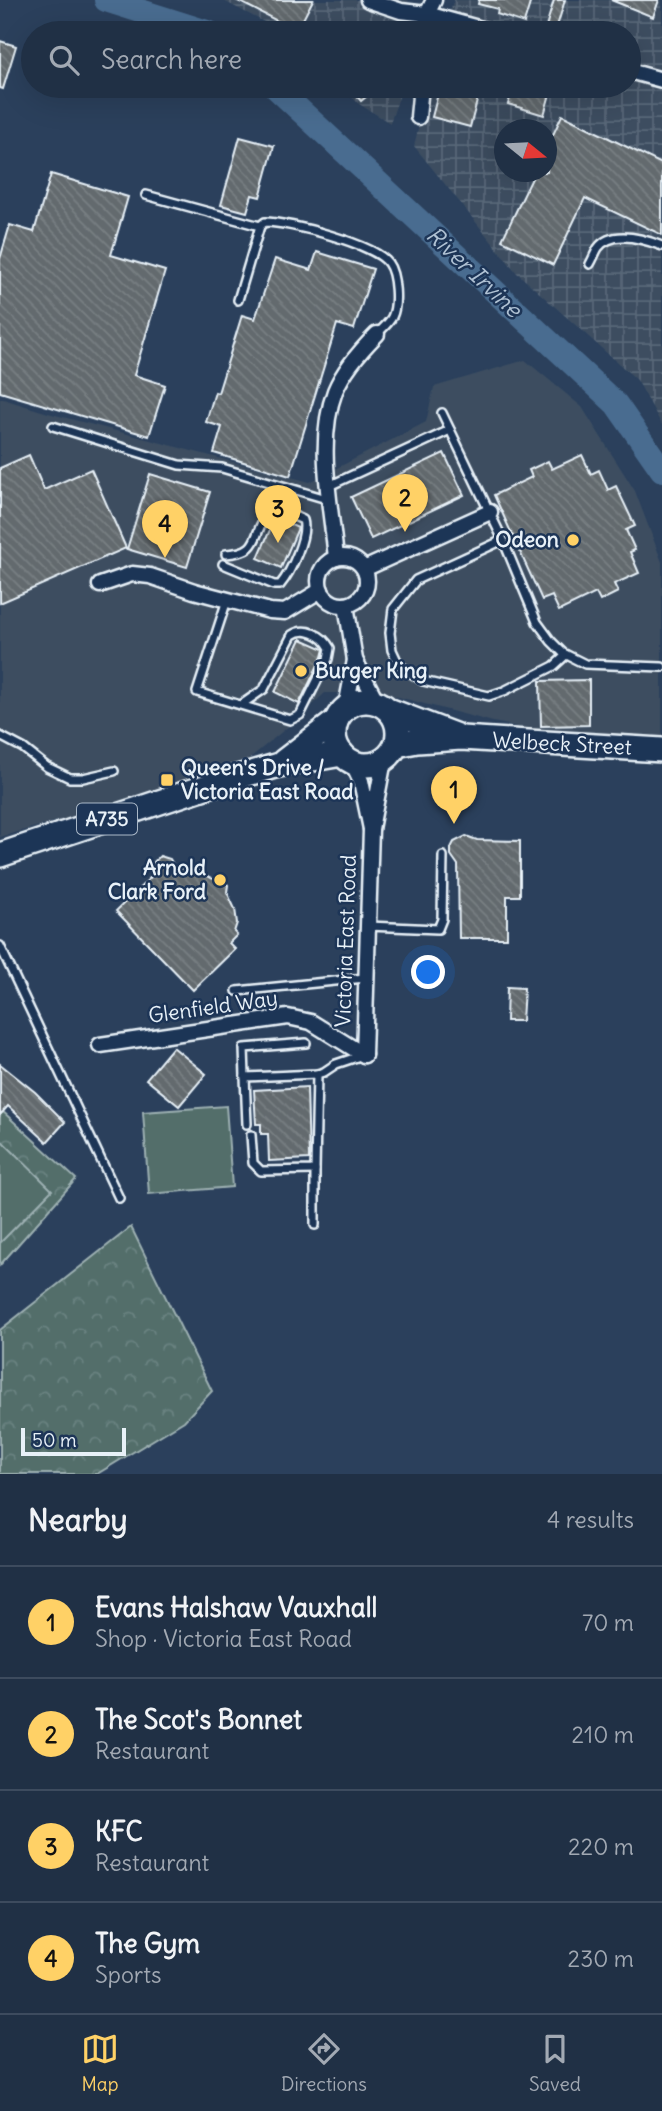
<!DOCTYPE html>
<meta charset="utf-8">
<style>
body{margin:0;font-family:Delius,sans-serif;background:#28384c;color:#f1f3f6}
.compass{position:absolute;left:494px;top:119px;width:63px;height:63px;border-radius:50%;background:#203045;box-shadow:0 7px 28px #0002;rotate:108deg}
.scale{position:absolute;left:21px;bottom:18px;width:105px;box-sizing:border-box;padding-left:7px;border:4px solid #e8f1f8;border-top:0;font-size:19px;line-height:24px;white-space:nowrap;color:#e8f1f8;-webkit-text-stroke:5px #1d3557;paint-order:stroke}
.you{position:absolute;left:429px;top:973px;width:24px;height:24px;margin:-18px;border:5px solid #fff;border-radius:50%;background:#1a73e8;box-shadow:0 0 0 10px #1a73e833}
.badge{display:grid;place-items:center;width:46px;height:46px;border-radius:50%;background:#ffd166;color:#111;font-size:23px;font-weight:700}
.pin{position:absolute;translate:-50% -58px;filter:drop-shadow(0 2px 4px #0008)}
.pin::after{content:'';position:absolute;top:37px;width:24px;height:21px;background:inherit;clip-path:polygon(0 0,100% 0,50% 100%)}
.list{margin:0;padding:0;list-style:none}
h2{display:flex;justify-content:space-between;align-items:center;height:91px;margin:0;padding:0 28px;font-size:30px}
h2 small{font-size:23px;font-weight:400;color:#a2a9b3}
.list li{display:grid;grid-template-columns:46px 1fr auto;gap:21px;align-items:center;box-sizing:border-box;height:112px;padding:0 28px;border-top:2px solid #3d4b5e}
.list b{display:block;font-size:26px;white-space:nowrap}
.list p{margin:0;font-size:23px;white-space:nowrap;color:#a2a9b3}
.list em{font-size:23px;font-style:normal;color:#a2a9b3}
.icon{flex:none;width:38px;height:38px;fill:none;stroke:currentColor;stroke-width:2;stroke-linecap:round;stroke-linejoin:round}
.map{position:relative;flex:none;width:662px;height:1474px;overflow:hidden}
.search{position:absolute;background:#203045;box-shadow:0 7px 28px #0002;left:21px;right:21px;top:21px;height:77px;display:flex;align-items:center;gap:18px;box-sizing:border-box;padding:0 24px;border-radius:38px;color:#a2a9b3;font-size:26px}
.sheet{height:539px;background:#203045}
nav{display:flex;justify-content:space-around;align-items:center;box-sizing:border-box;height:98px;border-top:2px solid #3d4b5e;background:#203045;font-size:19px;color:#a2a9b3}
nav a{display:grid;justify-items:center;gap:4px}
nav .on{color:#ffd166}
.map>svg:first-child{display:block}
.built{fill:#3c4d61}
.industrial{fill:url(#industrial-grid);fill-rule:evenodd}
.forest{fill:url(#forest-crowns);stroke:#9db0b2;stroke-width:2}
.pitch{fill:#526e6b;stroke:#9db0b2;stroke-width:2}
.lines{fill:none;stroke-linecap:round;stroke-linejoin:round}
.river{stroke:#496c90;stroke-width:24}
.building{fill:url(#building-back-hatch);stroke:#e8f1f8;stroke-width:2}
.service-casing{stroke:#e8f1f8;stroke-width:12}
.minor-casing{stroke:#e8f1f8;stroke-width:19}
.primary-casing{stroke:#e8f1f8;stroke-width:28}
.service{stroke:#1d3557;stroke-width:7}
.minor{stroke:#1d3557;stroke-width:14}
.primary{stroke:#1d3557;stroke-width:23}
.poi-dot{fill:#ffd166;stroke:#1d3557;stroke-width:2.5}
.labels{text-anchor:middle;stroke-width:5;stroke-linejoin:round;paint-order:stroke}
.shield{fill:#1d3557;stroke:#abb9c8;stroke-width:2}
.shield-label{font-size:19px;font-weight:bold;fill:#e8f1f8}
.poi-label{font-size:21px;font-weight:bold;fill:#e8f1f8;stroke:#1d3557;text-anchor:end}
.street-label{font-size:21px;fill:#e8f1f8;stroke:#1d3557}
.water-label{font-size:23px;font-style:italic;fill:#b0c2d4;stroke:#1d3557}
</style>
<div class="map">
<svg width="662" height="1474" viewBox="0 0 662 1474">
<defs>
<pattern id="industrial-grid" width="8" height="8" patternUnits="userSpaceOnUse" patternTransform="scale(1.75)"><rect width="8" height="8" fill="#3c4d61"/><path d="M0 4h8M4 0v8" fill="none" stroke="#586778"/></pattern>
<pattern id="forest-crowns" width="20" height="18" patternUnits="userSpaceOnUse" patternTransform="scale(1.75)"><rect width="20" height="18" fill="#526e6b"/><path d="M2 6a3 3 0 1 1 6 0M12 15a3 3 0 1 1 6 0" fill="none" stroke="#6b8381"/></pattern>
<pattern id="building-back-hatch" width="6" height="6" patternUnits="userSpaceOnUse" patternTransform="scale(1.75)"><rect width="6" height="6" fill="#636a6e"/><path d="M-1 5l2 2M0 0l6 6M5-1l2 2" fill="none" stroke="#798083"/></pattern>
</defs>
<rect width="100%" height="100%" fill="#2b405c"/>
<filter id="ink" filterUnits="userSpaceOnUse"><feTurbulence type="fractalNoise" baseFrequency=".0143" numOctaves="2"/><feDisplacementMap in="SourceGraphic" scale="14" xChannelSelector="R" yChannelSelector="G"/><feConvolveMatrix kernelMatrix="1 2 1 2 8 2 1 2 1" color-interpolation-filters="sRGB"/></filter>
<g filter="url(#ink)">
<path class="built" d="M525,360L582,407L635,491L662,562V738L569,737L493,722L383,693H325L300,717L233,772L0,837V398L48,413L310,482L426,422L434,387Z"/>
<g class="industrial">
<path d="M222,0H409L401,11L404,33H285Z"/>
<path d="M454,0H662V425L637,380L517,273L414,146L428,86H629V33H441ZM504,130H546V172H504Z"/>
<path d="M340,86H403L390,123L359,104Z"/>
</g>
<g class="forest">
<path d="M0,1109L76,1179L0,1265Z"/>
<path d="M131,1227L212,1391L184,1421L97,1474H0V1330Z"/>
</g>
<g class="pitch">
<path d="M226,1106L232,1187L149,1194L143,1112Z"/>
<path d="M0,1139L52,1190L0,1243Z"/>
</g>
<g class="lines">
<g class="river">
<path d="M106,0L210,33"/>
<path d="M274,86L616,404L662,470"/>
</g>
</g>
<g class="building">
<path d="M236,0H313L297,31Z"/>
<path d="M479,0H531L524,23L497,14L498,9L478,4Z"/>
<path d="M554,0H565L555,33H544Z"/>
<path d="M611,0H659L653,17Z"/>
<path d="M0,41L16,46L3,89L0,88Z"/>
<path d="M348,86H379L361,101Z"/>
<path d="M440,86H481L470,127L432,117Z"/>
<path d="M514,86H539L538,90L550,94L544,115L508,104Z"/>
<path d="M562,115L662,164V235L585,198L553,265L502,240L535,172H547V148Z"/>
<path d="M240,137L274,146L260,197L252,195L247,212L221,205Z"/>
<path d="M51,174L128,197L111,255L165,271L134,375L165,385L149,436L0,392V259L10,225L34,232Z"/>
<path d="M317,252L373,269L354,329L337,324L290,476L214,453L222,427L206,422L215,392L218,393L242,315L255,319L275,259L311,270Z"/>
<path d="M444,453L464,495L371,539L351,497Z"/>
<path d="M29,455L44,490L91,469L126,548L0,603V468Z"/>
<path d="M582,455L591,474L599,470L608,490L616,486L635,526L626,530L635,550L630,552L639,573L614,584L618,592L600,601L596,593L559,611L552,596L542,600L494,495L532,477L529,470L548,461L552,469Z"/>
<path d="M150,474L210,492L187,567L127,549Z"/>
<path d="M275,518L298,528L281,568L258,558Z"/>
<path d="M301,639L324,649L322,657L299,704L275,692Z"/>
<path d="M589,680V725L541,726L540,681Z"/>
<path d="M466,836L477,840L520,841V896H507V938H459L458,865L451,855V848L454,842Z"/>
<path d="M160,856L170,859L176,870L184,868L197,870L213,879L222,878L228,885L227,892L235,909L237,923L234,932L237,935L229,943L235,949L193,990L116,911L155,873L154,862Z"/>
<path d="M507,987L524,988L522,1021H506Z"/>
<path d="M173,1047L206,1074L179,1106L146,1079Z"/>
<path d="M0,1064L35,1092L65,1122L47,1142L8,1106L0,1115Z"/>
<path d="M307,1087L309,1159L269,1161L268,1134H261V1124H256L254,1090Z"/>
</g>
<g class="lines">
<defs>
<g id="service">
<path d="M146,195L260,226"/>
<path d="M590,264C593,259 595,253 598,248C612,229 644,239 662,246"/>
<path d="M238,300L260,226L265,222C289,222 375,244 388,263C396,274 398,305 392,317C389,323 382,329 377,334"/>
<path d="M442,413L503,540L537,622L551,641L563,653L585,664L662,667"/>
<path d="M53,426L179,465L222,468L330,500"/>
<path d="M329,486L450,430"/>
<path d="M503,540L416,580L393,609L390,633L392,650L399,665L423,681L489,696L504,691L554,666L566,655"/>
<path d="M223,564L274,585H280C291,572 308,535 303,520L279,509L268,512C251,536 262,552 226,554"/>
<path d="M227,600L197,692L290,720L300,715L328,659L330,648C323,635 305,626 292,635L264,689L241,705"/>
<path d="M0,736L23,748L47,767L70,778H83L114,771"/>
<path d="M368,926L438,929L442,919L443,856"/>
<path d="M0,946L119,1198"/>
<path d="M237,991L365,978"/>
<path d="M306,1043L244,1048L245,1077L317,1074L324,1072L336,1064L363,1055"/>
<path d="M245,1077L247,1124"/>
<path d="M251,1135L253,1163L261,1171L315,1170L317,1074"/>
<path d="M315,1225V1170"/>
</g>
<g id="minor">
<path d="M368,0L401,11L427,14L496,33"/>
<path d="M425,33L427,14L434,0"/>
<path d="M629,71L662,80"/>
<path d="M418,117L421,86"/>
<circle cx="343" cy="581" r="24"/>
<path d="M336,558C331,506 316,441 335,391C344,369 361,350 377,334"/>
<path d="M364,569L490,512"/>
<path d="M100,585L132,574L150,576L194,591L270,611L285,612L321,590"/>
<path d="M346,605L355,660L377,702"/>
<path d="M346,707L355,660"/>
<path d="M352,762L361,781L371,829L384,760"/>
<path d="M100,1045L288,1017L311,1022L364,1055"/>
<path d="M364,1055L371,829"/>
</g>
<g id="primary">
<circle cx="366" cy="733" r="32"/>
<path d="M391,711L457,736"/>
<path d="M396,745L417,741L461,738L662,750"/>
<path d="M284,761L336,721"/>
<path d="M0,855L214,784L279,765L342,754"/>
</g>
</defs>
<use href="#service" class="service-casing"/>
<use href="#minor" class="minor-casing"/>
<use href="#primary" class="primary-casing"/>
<use href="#service" class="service"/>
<use href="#minor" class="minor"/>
<use href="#primary" class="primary"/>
</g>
</g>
<g class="poi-dot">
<circle cx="573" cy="540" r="7"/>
<circle cx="301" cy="671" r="7"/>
<rect x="160" y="773" width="14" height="14" rx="3.5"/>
<circle cx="220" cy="880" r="7"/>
</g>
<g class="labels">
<rect class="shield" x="77" y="803.5" width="60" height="31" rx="5"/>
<g class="shield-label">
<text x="107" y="826">A735</text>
</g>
<g class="poi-label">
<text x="559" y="547">Odeon</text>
<text x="315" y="678" text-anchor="start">Burger King</text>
<text x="181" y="775" text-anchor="start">Queen's Drive /<tspan x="181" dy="24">Victoria East Road</tspan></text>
<text x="206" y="875">Arnold<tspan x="206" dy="24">Clark Ford</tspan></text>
</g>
<g class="street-label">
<text transform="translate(562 744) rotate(3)" y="7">Welbeck Street</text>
<text transform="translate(346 941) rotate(-88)" y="7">Victoria East Road</text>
<text transform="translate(213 1007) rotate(-8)" y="7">Glenfield Way</text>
</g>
<g class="water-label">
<text transform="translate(474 272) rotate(43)" y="8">River Irvine</text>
</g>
</g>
</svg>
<svg class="compass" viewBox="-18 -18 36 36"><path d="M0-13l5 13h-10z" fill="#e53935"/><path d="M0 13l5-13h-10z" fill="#a2a9b3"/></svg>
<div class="scale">50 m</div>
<div class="you"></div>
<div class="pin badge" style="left:454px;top:824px">1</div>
<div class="pin badge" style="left:405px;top:532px">2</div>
<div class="pin badge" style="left:278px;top:543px">3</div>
<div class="pin badge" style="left:165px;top:558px">4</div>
<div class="search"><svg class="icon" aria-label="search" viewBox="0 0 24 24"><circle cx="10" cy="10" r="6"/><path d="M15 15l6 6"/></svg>Search here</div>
</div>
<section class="sheet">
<h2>Nearby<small>4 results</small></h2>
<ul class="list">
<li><span class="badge">1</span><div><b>Evans Halshaw Vauxhall</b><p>Shop · Victoria East Road</p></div><em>70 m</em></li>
<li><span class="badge">2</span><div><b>The Scot's Bonnet</b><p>Restaurant</p></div><em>210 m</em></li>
<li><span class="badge">3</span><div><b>KFC</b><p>Restaurant</p></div><em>220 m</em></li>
<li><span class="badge">4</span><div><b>The Gym</b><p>Sports</p></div><em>230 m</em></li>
</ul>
</section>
<nav>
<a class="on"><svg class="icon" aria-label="map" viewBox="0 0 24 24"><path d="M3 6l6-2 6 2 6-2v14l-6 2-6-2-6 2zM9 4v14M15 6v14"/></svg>Map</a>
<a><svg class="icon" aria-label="directions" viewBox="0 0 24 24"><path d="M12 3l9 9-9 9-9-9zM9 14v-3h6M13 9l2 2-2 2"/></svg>Directions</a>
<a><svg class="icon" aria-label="saved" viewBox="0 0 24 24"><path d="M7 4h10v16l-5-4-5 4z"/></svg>Saved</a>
</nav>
